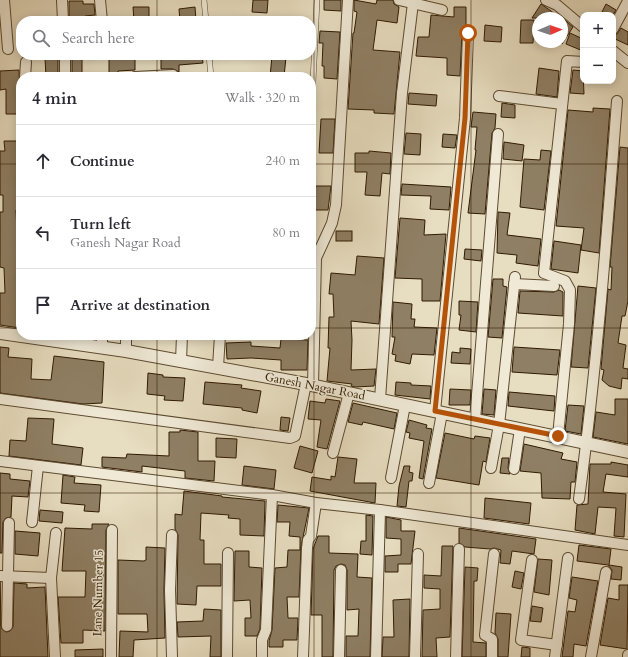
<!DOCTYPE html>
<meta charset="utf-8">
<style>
body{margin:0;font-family:Cardo,serif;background:#f7f7f7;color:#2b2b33}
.controls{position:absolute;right:12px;top:12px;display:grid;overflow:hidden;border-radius:8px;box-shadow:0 2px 10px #0003}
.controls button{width:36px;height:36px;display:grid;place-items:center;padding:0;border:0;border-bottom:1px solid #e1e1e2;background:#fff;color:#2b2b33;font:20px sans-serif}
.compass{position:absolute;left:532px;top:12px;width:36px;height:36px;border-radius:50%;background:#fff;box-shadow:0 2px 10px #0003;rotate:88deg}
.stop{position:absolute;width:12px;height:12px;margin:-9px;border:3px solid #b45309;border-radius:50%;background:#fff}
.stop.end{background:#b45309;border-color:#fff;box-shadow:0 1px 4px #0008}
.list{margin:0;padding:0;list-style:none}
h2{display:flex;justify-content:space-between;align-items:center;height:52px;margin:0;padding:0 16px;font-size:17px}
h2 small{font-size:13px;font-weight:400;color:#7c7c81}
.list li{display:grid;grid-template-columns:26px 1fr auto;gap:12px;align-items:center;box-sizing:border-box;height:72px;padding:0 16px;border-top:1px solid #e1e1e2}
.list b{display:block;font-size:15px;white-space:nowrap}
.list p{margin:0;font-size:13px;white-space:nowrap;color:#7c7c81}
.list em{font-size:13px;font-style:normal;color:#7c7c81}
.icon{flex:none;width:22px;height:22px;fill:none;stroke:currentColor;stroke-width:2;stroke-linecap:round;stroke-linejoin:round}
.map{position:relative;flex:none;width:628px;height:657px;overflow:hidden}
.search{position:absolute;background:#fff;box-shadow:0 2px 10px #0003;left:16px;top:16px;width:300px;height:44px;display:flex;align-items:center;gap:10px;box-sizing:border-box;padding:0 14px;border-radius:16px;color:#7c7c81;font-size:15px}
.panel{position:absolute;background:#fff;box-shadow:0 2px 10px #0003;left:16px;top:72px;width:300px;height:268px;border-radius:16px}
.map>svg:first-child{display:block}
.building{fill:#8f7f64;stroke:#2f1a00}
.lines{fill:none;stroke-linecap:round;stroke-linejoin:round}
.service-casing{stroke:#5d4b30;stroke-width:6}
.minor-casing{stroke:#5d4b30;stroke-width:12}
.tertiary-casing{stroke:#5d4b30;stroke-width:14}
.service{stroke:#efe9d6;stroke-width:5}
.minor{stroke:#efe9d6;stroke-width:10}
.tertiary{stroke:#efe9d6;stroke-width:12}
.route{stroke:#b45309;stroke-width:5}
.grid{fill:none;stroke:#2f1a00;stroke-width:1;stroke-opacity:0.55}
.labels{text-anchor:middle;stroke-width:3;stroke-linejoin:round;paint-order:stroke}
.street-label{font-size:12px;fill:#2f1a00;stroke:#efe9d6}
</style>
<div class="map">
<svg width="628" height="657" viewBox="0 0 628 657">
<rect width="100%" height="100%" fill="#e7ddc0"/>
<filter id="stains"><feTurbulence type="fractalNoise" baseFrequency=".005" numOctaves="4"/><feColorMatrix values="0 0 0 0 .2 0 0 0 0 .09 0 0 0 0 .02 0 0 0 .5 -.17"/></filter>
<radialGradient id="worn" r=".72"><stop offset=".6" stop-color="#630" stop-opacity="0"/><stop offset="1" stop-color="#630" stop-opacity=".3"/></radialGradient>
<g class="building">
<path d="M253,0H268L267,13L252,12Z"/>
<path d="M324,0H341V11L324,10Z"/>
<path d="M354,0L376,4L377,0H393L394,4L399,7L397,23L377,20L373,50L400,52L394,114L374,113V110L348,109L353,33H354L357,12L354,11Z"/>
<path d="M69,1H83V4H94L95,15L85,16V21H69Z"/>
<path d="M541,4L561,18H532Z"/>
<path d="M606,4L616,10L613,15H607L602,12Z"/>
<path d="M133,7H149V21H134Z"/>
<path d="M195,7L196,21H180L179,9Z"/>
<path d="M454,7H466V27L462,33L460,76L447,75V58L416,56L418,37H429L431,15L454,17Z"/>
<path d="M562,18L573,27L562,44Z"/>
<path d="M521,20H534L533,43H520Z"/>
<path d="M485,25L502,27L501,42L484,41Z"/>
<path d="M621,28L628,32V45L613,38V35L617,34Z"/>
<path d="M320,31L340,32L337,79L324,78V66H322L323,43H319Z"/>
<path d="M570,33L583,39V51L566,44Z"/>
<rect x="72" y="55" width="10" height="20"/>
<path d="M122,55H135V70L118,71V74L109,75V57Z"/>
<path d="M181,55H202L203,63L179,65V72L173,69H161V58L181,57Z"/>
<path d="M272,56L286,57L284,77H270Z"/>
<path d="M45,58H58V77H46Z"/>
<path d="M539,68L559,71L557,97L536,94Z"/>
<path d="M19,70L21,114H6V89L0,90V71Z"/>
<path d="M573,70L583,71L584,94L570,93Z"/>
<path d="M409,93L437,95L436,106L408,104Z"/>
<path d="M502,103L515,105V118L501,117Z"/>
<path d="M593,108L610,109L599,253L581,250L584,228L556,226L568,110L593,112Z"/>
<path d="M473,112L496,114L495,128L492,133L485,214L468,213L476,150H475L477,127H471Z"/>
<path d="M321,119H335L333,153H319Z"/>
<path d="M406,133L421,134L420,155L404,154Z"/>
<path d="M443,134L457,135L455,148L442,147Z"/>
<path d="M4,141H20V210H16L17,232H19L18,267L20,328L0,325V293H5L4,268L0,267V212H3V195H0V151H5Z"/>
<path d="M504,142L524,145L522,161L503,159Z"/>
<path d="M620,147L628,148V301L625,316H622L618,343L626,345L623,368L628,369V379L622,378L621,389L609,386L602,380L604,370L601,369L608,289L611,290L612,267H610Z"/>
<path d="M541,150L551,151L544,210L520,207L524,159L540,160Z"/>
<path d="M369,151L391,153L390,174L382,173L380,196L365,195L367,172H355V153H369Z"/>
<path d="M402,184L451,187L449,210L430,209L431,196L401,195Z"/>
<path d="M314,186H331L328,210H313Z"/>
<path d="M498,212L510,213L507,235L541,239L538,266L516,263L517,255L497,253Z"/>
<path d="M400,218L425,220L424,235L446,234L440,301H422V279L395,278Z"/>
<rect x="336" y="231" width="16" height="10"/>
<path d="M554,241L581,245L578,273L551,269Z"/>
<path d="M465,249L482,250L481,261L464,259Z"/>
<path d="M357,256L384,258L379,324L351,321L352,340L351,370L376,369L374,386L355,387L351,386L352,384L327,381L330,348H328L329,317H334L333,294H329L331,273L355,275Z"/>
<path d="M493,279H503V286L507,287L502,338L488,337Z"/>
<path d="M578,286L596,288L588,368L571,367Z"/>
<path d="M559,290L563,292V316L518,313L520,291L554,292Z"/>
<path d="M459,301L478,302L476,332L459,330L461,315H459Z"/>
<path d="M393,302L412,304L411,319H415L414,327L437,328L434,355L412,354L410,364L395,361L396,355L392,354L395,337H392Z"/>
<path d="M281,339L308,340L307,370H281V360L251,358L227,359L226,343L251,342V346L280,348Z"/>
<path d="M0,347L9,348L8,357L32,359L31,379L51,380L54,356L104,362L102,403L83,404L0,393Z"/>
<path d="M514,347L560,350L557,375L512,372Z"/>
<path d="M460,348L471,349L470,364L451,363L452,352L460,353Z"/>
<path d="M148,373L163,375V377L185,378L183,401L164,400L165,396L147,394Z"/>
<path d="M205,382L242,385L241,388L261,391L257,413L242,410V408L203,404Z"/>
<path d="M396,382L411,383V385L431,386L430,399L395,395Z"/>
<path d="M450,389L471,390L470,405H449Z"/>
<path d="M484,389L496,390L494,415L482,414Z"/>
<path d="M509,392L555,396L554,411L508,406Z"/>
<path d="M326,399L340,401L327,449L317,447L321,420L308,419L310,401L325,403Z"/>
<path d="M615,399H628V444L593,437L596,412L615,415Z"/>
<path d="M353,403L397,413L394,429L363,422L362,425L348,422Z"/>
<path d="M568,405L584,406L581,434L565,431Z"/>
<path d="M281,417L290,418L288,431L280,430Z"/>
<path d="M28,418L54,419L52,444L83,448L81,465L9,456L10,440L26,441Z"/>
<path d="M409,420L427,425L426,428L432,429L423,479L419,478L424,441L409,438L410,433L406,432Z"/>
<path d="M180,430L198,432V461H215L214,481L185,478V471L142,466V472L102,467V457L126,458L127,454L169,456V432H180Z"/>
<path d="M445,433L474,439L475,436L490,438L486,462L483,461L479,485L436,478Z"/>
<path d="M216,438L237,439L236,458L216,457Z"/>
<path d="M524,444L563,453L561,459L577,462L575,482H571L570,499L542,498L541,473L520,471Z"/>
<path d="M300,446L318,451L312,473L294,468Z"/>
<path d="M338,457L357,459L354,483H376L375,503L310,491L312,477L331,480V476L335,477Z"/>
<path d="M502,458H509L508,468L510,474L500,473Z"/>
<path d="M611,462L628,465V477L606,474L603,492L626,494L624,537L614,536L616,508L598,507L595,534L575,530L577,505L588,504L590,464H611Z"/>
<path d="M244,466L276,470L274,489L242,485Z"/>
<path d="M404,466H410L409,472L413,473L412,481H409L406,507L397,506L399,486Z"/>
<path d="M0,473L10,474V479L30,481L28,497L12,496L11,517L6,518L3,522L2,553H0Z"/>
<path d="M63,475L75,477L74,483L101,485L99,512L84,511L85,505L61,503Z"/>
<path d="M184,491L222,496V497L265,501L264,536L240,535V519L228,518L229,515L201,513L200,540H204V564H221V586H197L196,605L177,604L178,535L175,529V514L182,515Z"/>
<path d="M485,498L531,503L529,524L484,518Z"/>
<path d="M278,505L309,508L301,547L299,597H287L288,618H298L297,640H283V647H269V641L272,630L275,568L287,567L288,550H300V537L289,536L290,522H277Z"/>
<path d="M40,510L63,512L62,523L39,521Z"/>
<path d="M366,515L373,516L372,555L360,554L361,541H366Z"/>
<path d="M386,517L401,520V531H415L411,564H398V572H385V556L401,555V539L386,538Z"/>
<path d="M92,524H109L106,530L105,631L83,630V643H61L58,597H85L86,571H62L65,528L92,529Z"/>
<path d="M459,528L536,539L534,554L512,551L510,564L500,563L501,550L494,548L490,549L465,547L459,543Z"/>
<path d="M15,531L40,533L38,556L15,554Z"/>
<path d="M318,536H329V553L358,554L357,577L372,578L370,657H346V636H358L359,609L347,610V570L345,565L341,564L336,566L334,570L333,657H322V615H311L313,549Z"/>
<path d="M579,545L611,549L609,565L622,567L621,580L611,579L612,570L608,565L577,561Z"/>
<path d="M442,546H453L450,637L436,638L437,657H422L423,610L440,609V589L424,588V575L441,576Z"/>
<path d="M146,547L165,548L164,590L165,638L134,640L133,657H119L120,631L148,632L147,614H118V560L144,561L146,560Z"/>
<path d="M235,551H249V567L262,568L260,629L257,636H245V618H251L250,600L234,601Z"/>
<path d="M538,559L552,560L549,595L534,592Z"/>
<path d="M465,567L478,568L477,581H474L473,642L486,643V657H462Z"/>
<path d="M515,571L524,573L521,589L512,587Z"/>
<path d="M572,577L598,581L586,646L574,644L573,657H562L568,611L575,612L577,600L569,598Z"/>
<path d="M0,582L1,626L2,629L6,632L10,631L13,627L14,583L27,584V588L45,587L48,657H0Z"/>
<path d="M619,585H628L627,649L600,645L608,598L619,600Z"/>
<path d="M410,599L409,657H382L383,637H394L393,600Z"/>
<path d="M532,606L543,608L541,622L530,621Z"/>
<path d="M204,609L221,610V657H210L211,636L178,637L177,622L203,621Z"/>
<path d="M496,613L511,614L508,657H498V639L495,633Z"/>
<path d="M522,647L530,648V657H521Z"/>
<path d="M103,649V657H75V650Z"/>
</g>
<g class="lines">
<defs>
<g id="service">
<path d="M204,0L206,21"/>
<path d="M209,55L211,77"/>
<path d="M311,122L317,0"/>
</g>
<g id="minor">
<path d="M4,0L8,49"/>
<path d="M62,0L63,21"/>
<path d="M100,0L102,21"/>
<path d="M399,0L442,10"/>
<path d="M546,0L557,5L583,27"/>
<path d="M613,29L628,1"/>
<path d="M613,51L628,63"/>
<path d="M25,77L26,62"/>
<path d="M65,77V55"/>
<path d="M135,77L173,75"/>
<path d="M499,96L562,104"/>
<path d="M514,284L554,286"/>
<path d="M102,348V335"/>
<path d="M126,351V335"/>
<path d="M181,361L182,335"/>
<path d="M218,367L220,335"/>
<path d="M313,385L316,258L332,223L336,205L348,0"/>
<path d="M0,399L290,438L295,436L306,384"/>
<path d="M380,399L402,93L413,3"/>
<path d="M435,411L465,118L468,33"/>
<path d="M475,420L498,134"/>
<path d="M558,436L569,324L570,290L565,281L544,273L567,61L583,62"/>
<path d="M333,453L349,393"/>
<path d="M0,461L272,495L316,503L380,510L628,545"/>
<path d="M491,468L499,425L515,277"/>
<path d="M514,469L520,429"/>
<path d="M391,478L405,405"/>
<path d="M429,483L442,413"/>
<path d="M579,499C597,367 607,234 617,101"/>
<path d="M32,522L38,466"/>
<path d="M532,560L521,640L557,645"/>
<path d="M0,576L51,578"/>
<path d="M7,626L9,523"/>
<path d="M55,657L51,578L56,533"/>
<path d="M111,657L112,530"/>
<path d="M172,657L170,590L172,535"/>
<path d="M227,657L228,553"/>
<path d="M262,657V640L266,630L272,495"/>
<path d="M303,657L307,548L308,540L311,536L316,503"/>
<path d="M339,657L341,570"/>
<path d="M376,657L380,510"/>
<path d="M415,657L418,554"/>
<path d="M456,657L459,549"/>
<path d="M492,657V639L485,635L494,554"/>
<path d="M555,657L568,558"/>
<path d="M591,657L606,572"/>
<path d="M628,657V655"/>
</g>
<path id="tertiary" d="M0,333L126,351L306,384L628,452"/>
</defs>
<use href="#service" class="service-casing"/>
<use href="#minor" class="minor-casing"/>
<use href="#tertiary" class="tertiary-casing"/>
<use href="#service" class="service"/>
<use href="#minor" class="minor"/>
<use href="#tertiary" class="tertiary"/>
</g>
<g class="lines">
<path class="route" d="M468,33L465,118L435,411L558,436"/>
</g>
<path class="grid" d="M157,0V21M314,0V657M471,0V657M157,55V77M0,164H21M311,164H628M0,328H21M311,328H628M157,335V657M0,493H628"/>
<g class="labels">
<g class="street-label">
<text transform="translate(315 386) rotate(11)" y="4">Ganesh Nagar Road</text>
<text transform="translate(98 593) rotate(-89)" y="4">Lane Number 15</text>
</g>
</g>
<rect width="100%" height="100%" filter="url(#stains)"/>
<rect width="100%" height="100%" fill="url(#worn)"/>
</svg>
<div class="controls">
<button>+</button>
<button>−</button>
</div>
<svg class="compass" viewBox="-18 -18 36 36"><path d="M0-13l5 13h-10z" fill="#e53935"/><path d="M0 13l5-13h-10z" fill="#7c7c81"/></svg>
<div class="stop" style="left:468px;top:33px"></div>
<div class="stop end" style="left:558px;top:436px"></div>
<div class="search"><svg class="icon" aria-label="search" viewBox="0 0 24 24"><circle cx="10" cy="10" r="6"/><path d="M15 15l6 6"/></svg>Search here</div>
<section class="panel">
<h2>4 min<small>Walk · 320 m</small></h2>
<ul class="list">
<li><svg class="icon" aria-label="ahead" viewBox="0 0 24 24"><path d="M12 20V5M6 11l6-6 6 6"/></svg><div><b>Continue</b></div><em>240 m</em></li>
<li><svg class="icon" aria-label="left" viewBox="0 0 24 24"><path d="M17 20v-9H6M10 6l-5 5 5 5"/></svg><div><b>Turn left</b><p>Ganesh Nagar Road</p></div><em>80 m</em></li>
<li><svg class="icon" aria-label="arrive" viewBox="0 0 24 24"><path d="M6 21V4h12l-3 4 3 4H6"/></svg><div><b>Arrive at destination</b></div></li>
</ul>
</section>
</div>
